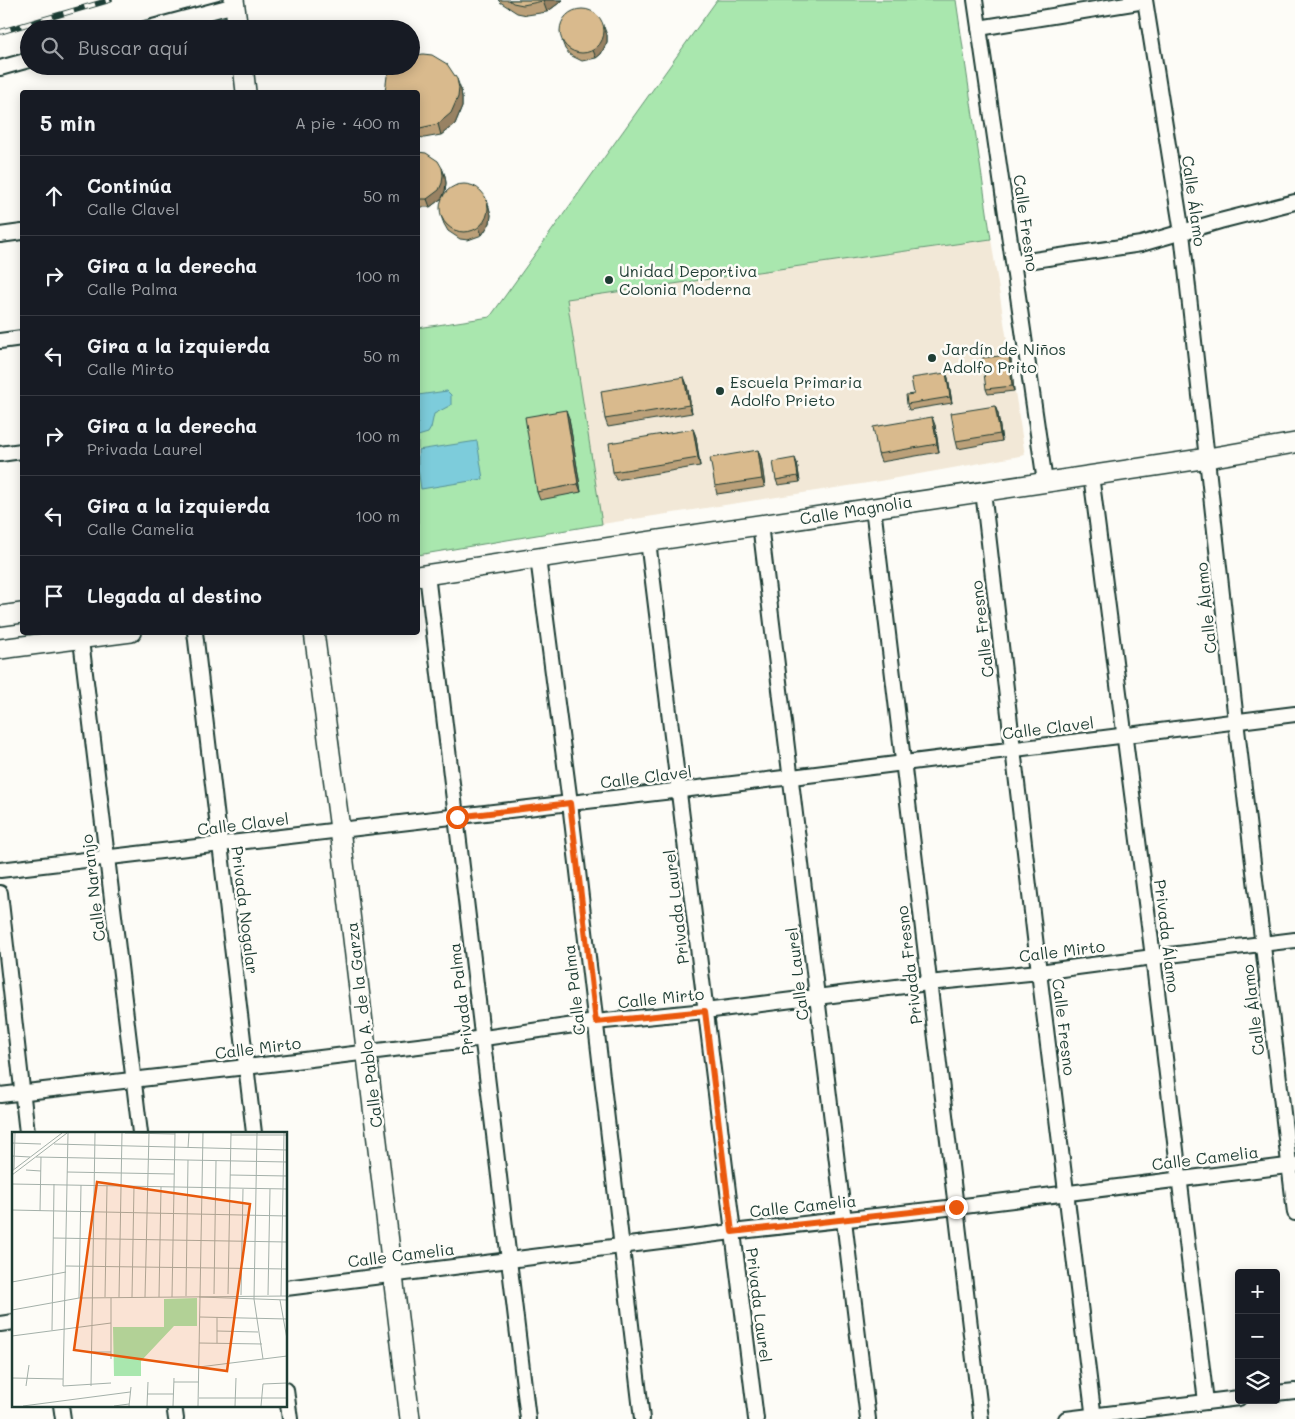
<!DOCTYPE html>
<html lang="es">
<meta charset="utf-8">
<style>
body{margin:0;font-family:Mali,sans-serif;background:#242831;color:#f1f3f6}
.controls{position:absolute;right:15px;bottom:15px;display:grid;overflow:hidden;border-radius:5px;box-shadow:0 2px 12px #0003}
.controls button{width:45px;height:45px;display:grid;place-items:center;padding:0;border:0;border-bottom:1px solid #363941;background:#171b24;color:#f1f3f6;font:25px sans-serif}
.stop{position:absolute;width:15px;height:15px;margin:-11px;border:4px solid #ea580c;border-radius:50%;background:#fff}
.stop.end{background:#ea580c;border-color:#fff;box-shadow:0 1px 5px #0008}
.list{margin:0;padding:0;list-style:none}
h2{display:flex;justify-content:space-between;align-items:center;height:65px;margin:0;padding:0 20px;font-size:21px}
h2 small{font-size:16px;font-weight:400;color:#9ea1a6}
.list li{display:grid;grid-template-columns:32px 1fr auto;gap:15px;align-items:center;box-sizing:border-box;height:80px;padding:0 20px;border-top:1px solid #363941}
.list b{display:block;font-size:19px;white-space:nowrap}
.list p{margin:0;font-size:16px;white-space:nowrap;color:#9ea1a6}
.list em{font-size:16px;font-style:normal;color:#9ea1a6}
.icon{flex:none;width:28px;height:28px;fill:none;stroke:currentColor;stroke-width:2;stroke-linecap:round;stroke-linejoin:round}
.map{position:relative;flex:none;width:1295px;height:1419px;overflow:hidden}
.search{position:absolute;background:#171b24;box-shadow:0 2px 12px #0003;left:20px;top:20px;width:400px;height:55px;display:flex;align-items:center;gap:12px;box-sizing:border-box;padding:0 18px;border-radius:28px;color:#9ea1a6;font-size:19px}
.panel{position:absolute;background:#171b24;box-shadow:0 2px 12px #0003;left:20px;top:90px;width:400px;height:545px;border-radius:5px}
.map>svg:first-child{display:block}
.built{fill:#f2e8d7}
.green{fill:#a9e7ae;stroke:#649271}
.water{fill:#7dccdb;stroke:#579398}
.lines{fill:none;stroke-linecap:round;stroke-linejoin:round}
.street-casing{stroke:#1f3d34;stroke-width:18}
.secondary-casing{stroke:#1f3d34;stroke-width:22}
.street{stroke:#fdfcf7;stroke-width:14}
.secondary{stroke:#fdfcf7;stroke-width:19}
.rail-casing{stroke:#1f3d34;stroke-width:5.5}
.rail{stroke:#fdfcf7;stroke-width:4;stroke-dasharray:11;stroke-linecap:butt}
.wall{fill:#bba079;stroke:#1f3d34}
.shaded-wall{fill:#988263;stroke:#1f3d34}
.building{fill:#d9ba8d;stroke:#1f3d34}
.route{stroke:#ea580c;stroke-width:6}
.poi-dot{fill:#1f3d34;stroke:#fdfcf7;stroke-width:2}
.labels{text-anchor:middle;stroke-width:5;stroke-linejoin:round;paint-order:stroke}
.street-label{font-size:16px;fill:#1f3d34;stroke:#fdfcf7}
.poi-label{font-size:16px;fill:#1f3d34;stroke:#fdfcf7;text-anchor:start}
.inset-road{fill:none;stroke:#a4b0a9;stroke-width:1}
.view{fill:#e8590c;fill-opacity:0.15;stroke:#e8590c;stroke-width:2.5}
.inset-edge{fill:none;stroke:#1f3d34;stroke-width:2.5}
</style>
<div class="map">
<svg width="1295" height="1419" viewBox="0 0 1295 1419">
<rect width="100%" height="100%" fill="#fdfcf7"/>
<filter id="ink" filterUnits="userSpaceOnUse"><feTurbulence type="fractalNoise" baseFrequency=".02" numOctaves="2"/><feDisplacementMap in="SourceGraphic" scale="10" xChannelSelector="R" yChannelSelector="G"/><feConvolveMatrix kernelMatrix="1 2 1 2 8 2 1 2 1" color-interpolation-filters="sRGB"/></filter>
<g filter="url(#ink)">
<path class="built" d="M991,239L1025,455L874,482L602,524L566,299Z"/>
<path class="green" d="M717,0H956L991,239L567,299L602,524L418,555V328L490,317Z"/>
<g class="water">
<path d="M447,391L451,395V405L434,414L431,428L428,433L418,436V395Z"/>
<path d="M477,441L483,479L421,489L418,468V450Z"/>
</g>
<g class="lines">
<defs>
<g id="street">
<path d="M975,0L1045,482"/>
<path d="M1145,0L1182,233L1236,721L1295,1213"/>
<path d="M979,28L1145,1"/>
<path d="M145,29L235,5"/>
<path d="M0,68L29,60"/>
<path d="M0,235L22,232"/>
<path d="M1014,263L1141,244L1220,221L1295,202"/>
<path d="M0,341L22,338"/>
<path d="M0,454L22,451"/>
<path d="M1091,475L1153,957L1206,1402"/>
<path d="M983,491L1039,972L1094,1419"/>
<path d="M873,507L981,1419"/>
<path d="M760,524L868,1419"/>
<path d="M648,541C685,833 719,1126 756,1419"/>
<path d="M538,558L570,803L642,1419"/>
<path d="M427,574L528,1419"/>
<path d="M195,632L254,1133"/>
<path d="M81,640L140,1133"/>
<path d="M0,870L792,777L1295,714"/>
<path d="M0,893L27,1133"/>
<path d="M0,1095L246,1067L484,1038L595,1022L705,1011L928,983L1039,972L1153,957L1295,940"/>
<path d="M286,1288L732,1232L956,1207L1295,1165"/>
<path d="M0,1324L14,1322"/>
<path d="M286,1390L290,1419"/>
<path d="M1276,1393L1295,1391"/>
<path d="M61,1405L63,1419"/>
<path d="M174,1405L176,1419"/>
<path d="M1066,1419L1239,1398"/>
</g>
<g id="secondary">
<path d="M234,0L238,29"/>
<path d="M243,66L246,92"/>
<path d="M418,576L1208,458L1295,443"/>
<path d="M0,616L22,613"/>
<path d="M314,632L340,829L410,1419"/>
<path d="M0,649L131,632"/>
</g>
</defs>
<use href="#street" class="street-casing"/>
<use href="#secondary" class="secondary-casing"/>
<use href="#street" class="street"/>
<use href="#secondary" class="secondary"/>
<defs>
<path id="rail" d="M0,32L110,0"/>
</defs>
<use href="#rail" class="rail-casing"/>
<use href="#rail" class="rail"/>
</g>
<g class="wall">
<path d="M498,0H563L547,12L527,15L517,13L500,2Z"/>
<path d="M607,35V42L601,54L596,58L582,61L570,55L565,49L562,41Z"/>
<path d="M461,90L462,98V107L455,124L441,135L424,138L418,137V92Z"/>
<path d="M418,152L442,168L445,176L446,183L445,191L442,198L430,207H418Z"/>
<path d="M487,200L491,215L490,223L482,235L468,240L460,239L448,231L444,224L441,216Z"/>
<path d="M1011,360L1014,391L988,394L986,389Z"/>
<path d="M946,373L948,378L952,403L909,410L907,404L914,394Z"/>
<path d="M684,377L687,385L692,413L608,427L605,419Z"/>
<path d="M995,406L998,414L1002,441L958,449L956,441Z"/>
<path d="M569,418L581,492L540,500L537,492Z"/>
<path d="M935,425L939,452L881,462L878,454Z"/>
<path d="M693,429L696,437L700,466L616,480L613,472Z"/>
<path d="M761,458L765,487L717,494L715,486Z"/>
<path d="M797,463L800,482L778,485L776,480Z"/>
</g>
<g class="shaded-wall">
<path d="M545,0H563L547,12L543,1Z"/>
<path d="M604,27L607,35V42L601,54L596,58L593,50Z"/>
<path d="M457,79L461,90L462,98V107L455,124L441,135L438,124Z"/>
<path d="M442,168L445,176L446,183L445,191L442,198L430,207L427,199Z"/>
<path d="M487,200L491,215L490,223L482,235L479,227Z"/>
<path d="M1009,355L1011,360L1014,391L1012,386Z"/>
<path d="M946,373L948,378L952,403L950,397Z"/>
<path d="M684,377L687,385L692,413L689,405Z"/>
<path d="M995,406L998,414L1002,441L1000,434Z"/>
<path d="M566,410L569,418L581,492L578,484Z"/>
<path d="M932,417L935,425L939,452L937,444Z"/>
<path d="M693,429L696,437L700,466L698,458Z"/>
<path d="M758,450L761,458L765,487L762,479Z"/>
<path d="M795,458L797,463L800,482L798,476Z"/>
</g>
<g class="building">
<path d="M509,0H545L543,1L523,5L513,3Z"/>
<circle cx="582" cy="31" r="22"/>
<path d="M423,54L432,55L447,64L457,79L459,88L458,97L451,113L438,124L420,128L418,127V92H385L387,76L392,69L395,66H411V56Z"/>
<path d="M418,152L426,153L438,161L442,168L443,175L442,183L439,190L427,199H418Z"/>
<circle cx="464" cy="208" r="24"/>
<path d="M1009,355L1012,386L986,389L982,358Z"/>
<path d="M946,373L950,397L907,404L906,395L914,394L911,378Z"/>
<path d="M684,377L689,405L605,419L601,391Z"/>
<path d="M995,406L1000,434L956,441L951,413Z"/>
<path d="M566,410L578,484L537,492L525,417Z"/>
<path d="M932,417L937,444L878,454L873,427Z"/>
<path d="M693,429L698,458L613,472L609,443Z"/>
<path d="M758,450L762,479L715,486L710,458Z"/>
<path d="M795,458L798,476L776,480L773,462Z"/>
</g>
</g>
<g class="lines" filter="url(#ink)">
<path class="route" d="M457,817L570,803L596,1022L705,1011L732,1232L956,1207"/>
</g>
<g class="poi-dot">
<circle cx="609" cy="280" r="5"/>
<circle cx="932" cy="358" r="5"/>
<circle cx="720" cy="391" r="5"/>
</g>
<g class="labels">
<g class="street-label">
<text transform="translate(1194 201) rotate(82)" y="6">Calle Álamo</text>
<text transform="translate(1026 223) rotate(82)" y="6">Calle Fresno</text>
<text transform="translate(856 510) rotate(-9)" y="6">Calle Magnolia</text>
<text transform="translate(1206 608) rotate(-96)" y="6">Calle Álamo</text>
<text transform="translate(982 629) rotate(-97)" y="6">Calle Fresno</text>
<text transform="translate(1048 728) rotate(-7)" y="6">Calle Clavel</text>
<text transform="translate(646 777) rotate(-7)" y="6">Calle Clavel</text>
<text transform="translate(243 824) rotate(-7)" y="6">Calle Clavel</text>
<text transform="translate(93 888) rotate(-97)" y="6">Calle Naranjo</text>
<text transform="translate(676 907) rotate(-97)" y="6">Privada Laurel</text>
<text transform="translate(245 910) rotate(83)" y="6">Privada Nogalar</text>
<text transform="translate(1167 936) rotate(83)" y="6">Privada Álamo</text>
<text transform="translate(1062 951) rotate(-7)" y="6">Calle Mirto</text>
<text transform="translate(909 965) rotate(-97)" y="6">Privada Fresno</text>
<text transform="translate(797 974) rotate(-97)" y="6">Calle Laurel</text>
<text transform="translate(574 990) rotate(-97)" y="6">Calle Palma</text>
<text transform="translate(661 998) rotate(-6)" y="6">Calle Mirto</text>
<text transform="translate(461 999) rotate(-97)" y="6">Privada Palma</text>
<text transform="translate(1253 1010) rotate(-97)" y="6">Calle Álamo</text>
<text transform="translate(364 1025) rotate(-97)" y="6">Calle Pablo A. de la Garza</text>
<text transform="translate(1064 1027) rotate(83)" y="6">Calle Fresno</text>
<text transform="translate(258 1048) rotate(-7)" y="6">Calle Mirto</text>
<text transform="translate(1205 1158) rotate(-7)" y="6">Calle Camelia</text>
<text transform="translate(803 1206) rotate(-6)" y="6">Calle Camelia</text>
<text transform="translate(401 1255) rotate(-7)" y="6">Calle Camelia</text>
<text transform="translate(759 1305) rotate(83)" y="6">Privada Laurel</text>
</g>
<g class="poi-label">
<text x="619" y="277">Unidad Deportiva<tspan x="619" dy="18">Colonia Moderna</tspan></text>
<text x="942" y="355">Jardín de Niños<tspan x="942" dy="18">Adolfo Prito</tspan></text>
<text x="730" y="388">Escuela Primaria<tspan x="730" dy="18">Adolfo Prieto</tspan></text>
</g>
</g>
<g transform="translate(12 1132)">
<rect width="275" height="275" fill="#fdfcf7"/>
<path d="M185,166V194H162L129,229V244H102L101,195H152V167Z" fill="#a9e7ae"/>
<path class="inset-road" d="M56,1L51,254L99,251M113,1L163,2M245,1L242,167L251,227M219,3H275M0,11L29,12M42,12L275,18M176,16L177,1M0,24L18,25M24,25L275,30M2,37L3,1M14,38L29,39M0,39L50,1M55,40L162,42M0,43L55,1M218,43L275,44M0,52L275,57M0,78L275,84M28,79L29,25M41,106L275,110M54,134L275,137M0,150L54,140M202,162L204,29M216,162L219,1M229,163L231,57M256,163L258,57M174,164L176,28M269,164L272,1M93,165L95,54M107,165L110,1M120,165L122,54M133,165L137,1M147,165L149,55M160,165L163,1M187,165L275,168M67,166L69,53M99,166V227M268,168L275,207M0,178L67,166L275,164M188,185L275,187M40,198L42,52M205,199L246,200M0,204L99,191M187,211L250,212M205,211V185M79,220H99M187,235L275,224M0,246L51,247M162,250H187M14,254L17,233M79,254L83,1M136,262H162M187,266H275M11,274L118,260M102,274L117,272M117,274L119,255M135,274L136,250M161,274L162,246M186,274L191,1M223,274L224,246M249,274L251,252L275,251"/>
<path class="view" d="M85,50L238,72L215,239L62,218Z"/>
<rect width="275" height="275" class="inset-edge"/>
</g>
</svg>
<div class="controls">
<button>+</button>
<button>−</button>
<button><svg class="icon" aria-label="layers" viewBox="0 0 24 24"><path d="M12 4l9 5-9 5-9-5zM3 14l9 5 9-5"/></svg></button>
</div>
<div class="stop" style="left:457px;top:817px"></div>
<div class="stop end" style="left:956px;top:1207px"></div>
<div class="search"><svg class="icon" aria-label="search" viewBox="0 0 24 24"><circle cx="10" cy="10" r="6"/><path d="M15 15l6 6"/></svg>Buscar aquí</div>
<section class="panel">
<h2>5 min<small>A pie · 400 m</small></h2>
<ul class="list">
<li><svg class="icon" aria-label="ahead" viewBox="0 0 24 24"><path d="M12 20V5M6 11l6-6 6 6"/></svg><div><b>Continúa</b><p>Calle Clavel</p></div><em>50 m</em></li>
<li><svg class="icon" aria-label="right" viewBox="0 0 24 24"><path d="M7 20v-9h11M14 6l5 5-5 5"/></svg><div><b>Gira a la derecha</b><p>Calle Palma</p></div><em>100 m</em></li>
<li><svg class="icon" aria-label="left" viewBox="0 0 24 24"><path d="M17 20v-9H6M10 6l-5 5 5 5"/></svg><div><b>Gira a la izquierda</b><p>Calle Mirto</p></div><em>50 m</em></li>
<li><svg class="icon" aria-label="right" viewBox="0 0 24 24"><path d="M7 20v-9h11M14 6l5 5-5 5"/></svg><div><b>Gira a la derecha</b><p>Privada Laurel</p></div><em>100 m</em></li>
<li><svg class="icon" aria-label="left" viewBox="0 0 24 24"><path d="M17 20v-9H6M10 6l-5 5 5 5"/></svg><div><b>Gira a la izquierda</b><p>Calle Camelia</p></div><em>100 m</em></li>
<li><svg class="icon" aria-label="arrive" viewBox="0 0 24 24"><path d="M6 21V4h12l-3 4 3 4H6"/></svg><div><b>Llegada al destino</b></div></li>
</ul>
</section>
</div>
